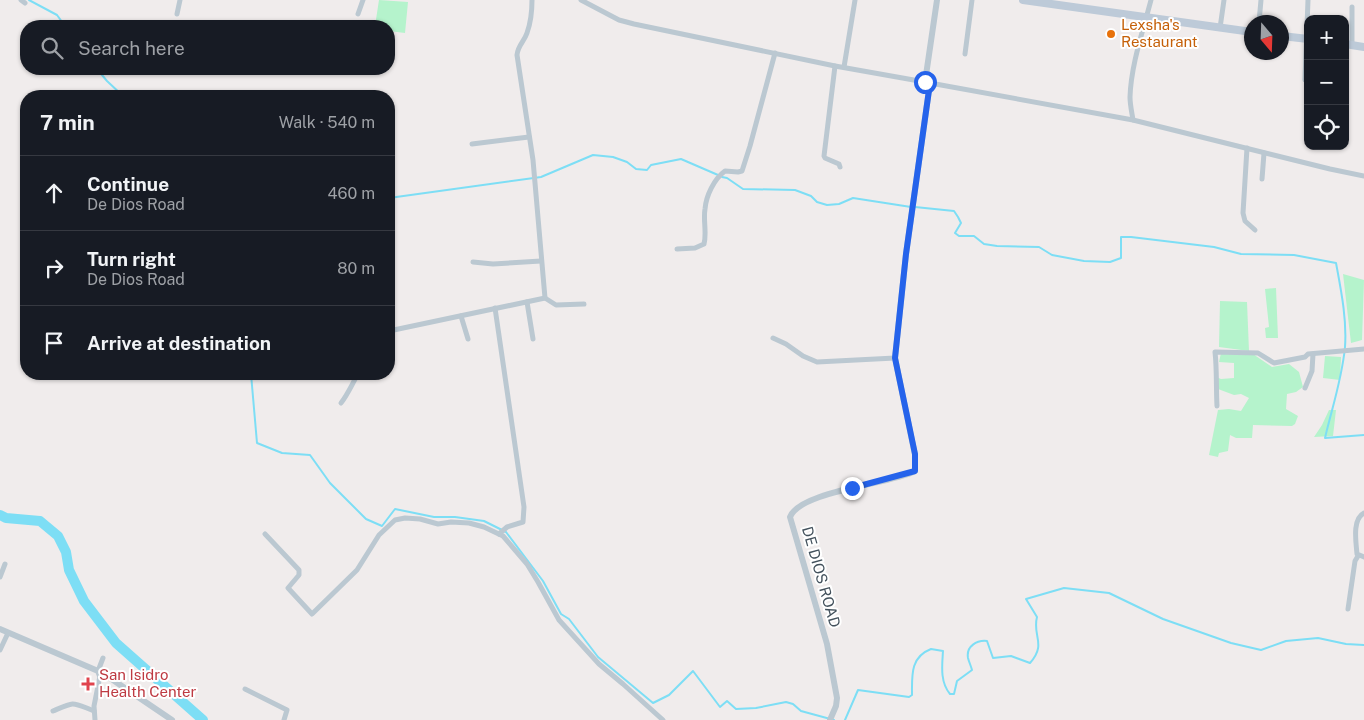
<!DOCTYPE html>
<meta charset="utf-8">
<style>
body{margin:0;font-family:"Public Sans",sans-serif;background:#20242c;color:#f1f3f6}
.controls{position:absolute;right:15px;top:15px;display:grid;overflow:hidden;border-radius:10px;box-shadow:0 1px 4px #0004}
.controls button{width:45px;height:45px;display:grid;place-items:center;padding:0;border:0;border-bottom:1px solid #363941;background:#171b24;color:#f1f3f6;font:25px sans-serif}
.compass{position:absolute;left:1244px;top:15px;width:45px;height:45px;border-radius:50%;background:#171b24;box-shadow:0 1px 4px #0004;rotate:161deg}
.stop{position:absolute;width:15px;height:15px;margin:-11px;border:4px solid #2563eb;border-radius:50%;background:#fff}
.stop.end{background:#2563eb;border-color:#fff;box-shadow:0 1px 5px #0008}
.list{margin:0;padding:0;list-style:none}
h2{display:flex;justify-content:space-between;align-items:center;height:65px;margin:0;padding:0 20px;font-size:21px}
h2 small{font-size:16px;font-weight:400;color:#9ea1a6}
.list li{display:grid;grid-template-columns:32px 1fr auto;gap:15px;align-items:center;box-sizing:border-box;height:75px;padding:0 20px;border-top:1px solid #363941}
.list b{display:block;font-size:19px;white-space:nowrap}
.list p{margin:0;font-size:16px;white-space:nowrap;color:#9ea1a6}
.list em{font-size:16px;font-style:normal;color:#9ea1a6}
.icon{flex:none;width:28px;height:28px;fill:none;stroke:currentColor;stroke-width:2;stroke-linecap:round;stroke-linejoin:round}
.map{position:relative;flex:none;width:1364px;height:720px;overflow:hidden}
.search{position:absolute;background:#171b24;box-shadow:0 1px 4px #0004;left:20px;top:20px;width:375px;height:55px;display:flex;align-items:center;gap:12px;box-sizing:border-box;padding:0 18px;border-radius:20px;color:#9ea1a6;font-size:19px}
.panel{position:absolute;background:#171b24;box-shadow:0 1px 4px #0004;left:20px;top:90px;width:375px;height:290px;border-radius:20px}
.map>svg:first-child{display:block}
.green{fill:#b5f3cc}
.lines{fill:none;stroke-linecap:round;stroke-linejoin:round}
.stream{stroke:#7ddef5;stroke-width:2}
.river{stroke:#7ddef5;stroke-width:10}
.minor{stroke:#bbc8d1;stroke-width:5}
.tertiary{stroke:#bbc8d1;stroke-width:6}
.secondary{stroke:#bdcad8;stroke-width:8}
.route{stroke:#2563eb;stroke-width:6}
.food-dot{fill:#e8710a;stroke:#fff;stroke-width:2}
.health-dot{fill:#e0444e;stroke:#fff;stroke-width:2}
.labels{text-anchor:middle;stroke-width:4;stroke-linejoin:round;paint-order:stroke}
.food-label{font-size:15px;fill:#c56008;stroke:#fff;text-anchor:start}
.street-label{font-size:15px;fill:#43515c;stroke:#fff}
.health-label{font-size:15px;fill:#be3a42;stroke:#fff;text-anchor:start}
</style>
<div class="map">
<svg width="1364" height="720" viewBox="0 0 1364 720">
<rect width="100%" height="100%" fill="#f0ecec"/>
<g class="green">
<path d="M379,0L408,2L405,33L389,31V26H375Z"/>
<path d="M1343,274L1364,280L1362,340L1351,343Z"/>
<path d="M1276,288L1278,338H1266L1265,328L1269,327L1265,289Z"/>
<path d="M1220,301L1247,302L1249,351L1219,347Z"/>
<path d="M1221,353L1253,354L1272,367L1289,364L1299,372L1303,387L1296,392L1287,394L1286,409L1298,416L1295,424L1292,426L1253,425L1252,438H1236L1230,435L1228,451L1219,453L1218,457L1209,455L1218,410L1229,409L1241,411L1249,398L1241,394L1234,395L1218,389L1216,377L1221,379L1234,378V363L1219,362Z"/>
<path d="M1325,356L1341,357L1340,380L1323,378Z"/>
<path d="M1329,410H1336L1333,436L1314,437L1322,425Z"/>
</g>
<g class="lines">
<g class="stream">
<path d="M29,0L57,15L65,26"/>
<path d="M97,69L107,81L123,96"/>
<path d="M722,177L727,178L743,189L795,190L811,196L817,202L827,205L839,204L853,198L911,207"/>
<path d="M389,198L541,177L593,155L613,157L627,162L636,169L647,170L651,165L681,159L718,175"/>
<path d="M915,207L954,211L958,217L961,223L955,233L959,236H974L984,244L997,246L1039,247L1052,255L1084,261L1110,262L1121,258V237H1131L1214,247L1241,254L1294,255L1336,263C1341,290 1347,319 1345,347C1342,379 1332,408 1325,438L1364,435"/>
<path d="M251,374L257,443L282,453L310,455L330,483L366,519L382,526L395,509L434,517H455L484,521L506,532L543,581L561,614L569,619L598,657L653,703L669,695L693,671L720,707L727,701L736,709L756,708L786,702L793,704L801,711L834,720"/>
<path d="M845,720L858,690L909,697L912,695C912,676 910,657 931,649L943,651C942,666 940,682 950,694H954L957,681L972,670C971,666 969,662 968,658C966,646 977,640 987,641L993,658L1011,656L1030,663C1047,644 1032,636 1037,617L1026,599L1064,588L1109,593L1163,619L1231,643L1261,650L1286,641L1318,638L1346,644L1364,645"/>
</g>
<path class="river" d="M0,515L6,518L40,521L58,536L66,552L69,570L84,601L116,643L203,720"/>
<g class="minor">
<path d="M21,0L25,3"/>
<path d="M581,0L619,20L634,24L835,66L925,82"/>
<path d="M1352,7V45"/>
<path d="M177,14L180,0"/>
<path d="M358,14L363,0"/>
<path d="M1259,22L1261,0"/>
<path d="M1220,28L1224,0"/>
<path d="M965,54L972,0"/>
<path d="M835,66L824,156L825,158L839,164L840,167"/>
<path d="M844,67L855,0"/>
<path d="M1305,80L1308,0"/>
<path d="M930,83L1133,120L1330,169L1364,176"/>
<path d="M1133,120C1132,113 1130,105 1130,97C1131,65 1143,31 1151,0"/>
<path d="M472,144L529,137"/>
<path d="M1247,148L1243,213L1245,221L1255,230"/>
<path d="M1262,179L1264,153"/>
<path d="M677,249L695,248L704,244C707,233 703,220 705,209C706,196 714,179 725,171L738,172L742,171L750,146L775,53"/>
<path d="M473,262L493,264L541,261"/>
<path d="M545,298L556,305L584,304"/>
<path d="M527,302L533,339"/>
<path d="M495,308L524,507L523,522L507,527L499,534"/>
<path d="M461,316L468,339"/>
<path d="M389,331L545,298L533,160L517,55C518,45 524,42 527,33C531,22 532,11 532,0"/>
<path d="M773,338L786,344L803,356L817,362L895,358"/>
<path d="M1305,388L1312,371L1313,354"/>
<path d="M341,403C348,394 352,384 358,374"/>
<path d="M1217,406C1216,388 1217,369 1215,352L1258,353L1274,363L1305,357L1308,354L1364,349"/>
<path d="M1364,513C1352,519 1356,542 1357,554L1364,557"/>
<path d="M265,534L299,570V575L288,588L312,614L357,570L379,535L395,520L405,518L420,519L438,524L451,522L469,523L484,527L503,536L527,564L538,582L559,620L599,664L623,684L663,720"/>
<path d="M0,577L5,564"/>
<path d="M1348,609L1355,561L1358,556"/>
<path d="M0,650L8,633"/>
<path d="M98,671L103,658"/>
<path d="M245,689L287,710L284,720"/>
<path d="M53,711C76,701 71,702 94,711"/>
<path d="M95,720L94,706L100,676"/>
</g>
<g class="tertiary">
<path d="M0,629L98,671L100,676L110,678L172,720"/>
<path d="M830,720L836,706L837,698L827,644L790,517C800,491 890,484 915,471V455L895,358L906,254L930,83L925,82L937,0"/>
</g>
<g class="secondary">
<path d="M1023,0L1252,32"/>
<path d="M1282,36L1308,39"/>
<path d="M1345,44L1364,47"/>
</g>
</g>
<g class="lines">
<path class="route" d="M852,488L915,471V454L895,358L906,254L930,83L925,82"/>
</g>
<circle class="food-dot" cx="1111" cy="34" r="5"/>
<path class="health-dot" d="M85.5 676.5h5v5h5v5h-5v5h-5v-5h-5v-5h5z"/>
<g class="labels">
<g class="food-label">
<text x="1121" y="30">Lexsha's<tspan x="1121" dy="17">Restaurant</tspan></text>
</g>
<g class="street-label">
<text transform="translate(821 577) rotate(74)" y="5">DE DIOS ROAD</text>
</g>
<g class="health-label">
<text x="99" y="680">San Isidro<tspan x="99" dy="17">Health Center</tspan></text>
</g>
</g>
</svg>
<div class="controls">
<button>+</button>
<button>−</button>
<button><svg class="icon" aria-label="locate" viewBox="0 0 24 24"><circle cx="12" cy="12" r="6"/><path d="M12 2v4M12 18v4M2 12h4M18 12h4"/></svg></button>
</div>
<svg class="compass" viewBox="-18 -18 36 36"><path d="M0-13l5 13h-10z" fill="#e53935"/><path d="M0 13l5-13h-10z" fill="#9ea1a6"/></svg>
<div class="stop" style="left:925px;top:82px"></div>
<div class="stop end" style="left:852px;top:488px"></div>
<div class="search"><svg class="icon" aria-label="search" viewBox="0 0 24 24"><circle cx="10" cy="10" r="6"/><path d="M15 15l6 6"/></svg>Search here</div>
<section class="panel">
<h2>7 min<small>Walk · 540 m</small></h2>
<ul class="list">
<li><svg class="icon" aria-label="ahead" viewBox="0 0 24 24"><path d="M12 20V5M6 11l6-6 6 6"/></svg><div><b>Continue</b><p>De Dios Road</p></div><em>460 m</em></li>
<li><svg class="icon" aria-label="right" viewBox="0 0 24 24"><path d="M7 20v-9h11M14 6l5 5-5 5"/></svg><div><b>Turn right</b><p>De Dios Road</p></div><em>80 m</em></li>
<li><svg class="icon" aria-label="arrive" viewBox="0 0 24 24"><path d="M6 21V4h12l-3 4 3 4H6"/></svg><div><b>Arrive at destination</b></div></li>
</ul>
</section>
</div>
